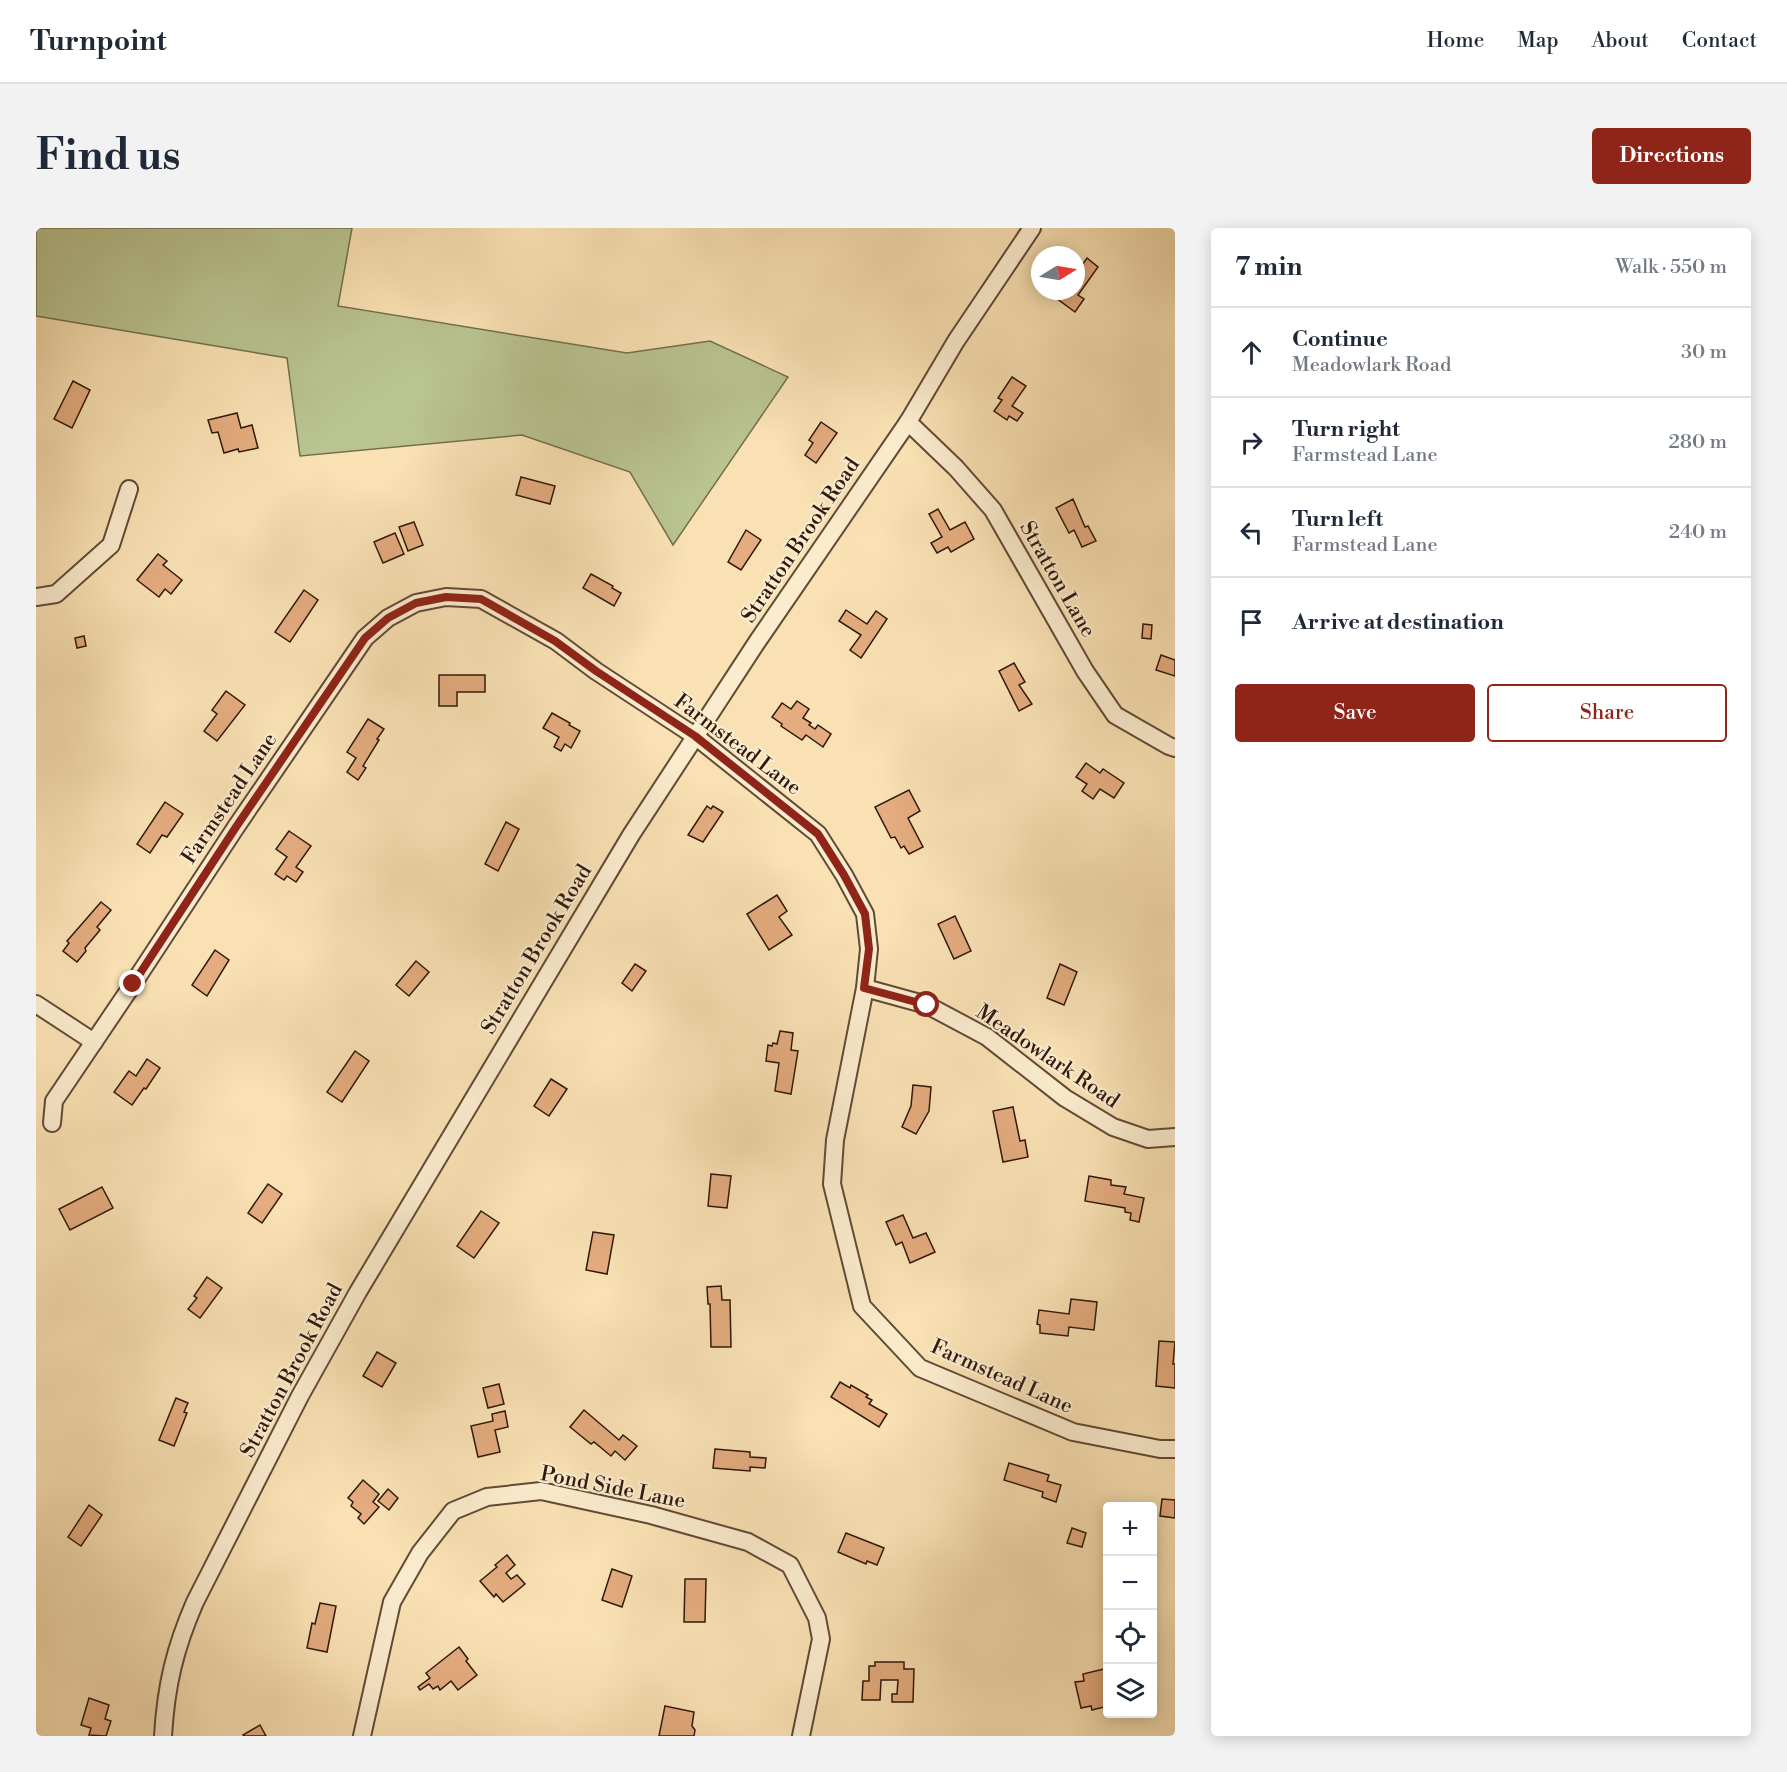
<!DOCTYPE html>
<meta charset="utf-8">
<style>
body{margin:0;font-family:"Libre Bodoni",serif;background:#f2f2f3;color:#1f2937}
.controls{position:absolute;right:18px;bottom:18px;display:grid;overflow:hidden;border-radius:6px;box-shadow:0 3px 15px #0003}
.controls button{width:54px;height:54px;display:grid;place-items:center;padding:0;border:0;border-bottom:2px solid #e0e1e3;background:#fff;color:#1f2937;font:30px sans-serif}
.compass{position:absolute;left:995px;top:18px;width:54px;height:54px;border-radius:50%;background:#fff;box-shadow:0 3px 15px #0003;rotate:79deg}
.stop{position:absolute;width:18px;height:18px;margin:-14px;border:4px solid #8f2418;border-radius:50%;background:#fff}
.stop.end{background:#8f2418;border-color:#fff;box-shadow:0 2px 6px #0008}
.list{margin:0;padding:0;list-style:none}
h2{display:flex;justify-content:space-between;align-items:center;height:78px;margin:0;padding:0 24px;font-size:26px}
h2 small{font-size:20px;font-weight:400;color:#747a83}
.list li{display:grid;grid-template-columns:39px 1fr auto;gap:18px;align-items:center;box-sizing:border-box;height:90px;padding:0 24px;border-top:2px solid #e0e1e3}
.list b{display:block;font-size:22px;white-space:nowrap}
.list p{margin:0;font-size:20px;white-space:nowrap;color:#747a83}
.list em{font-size:20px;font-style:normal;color:#747a83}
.actions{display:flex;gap:12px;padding:18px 24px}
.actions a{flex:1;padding:14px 0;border:2px solid #8f2418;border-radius:6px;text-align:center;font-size:21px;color:#8f2418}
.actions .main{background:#8f2418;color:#fff}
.icon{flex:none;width:33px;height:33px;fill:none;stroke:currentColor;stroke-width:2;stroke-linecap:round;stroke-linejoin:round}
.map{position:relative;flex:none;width:1139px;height:1508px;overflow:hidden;border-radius:6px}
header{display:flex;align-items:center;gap:36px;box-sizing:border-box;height:84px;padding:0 30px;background:#fff;border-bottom:2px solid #e0e1e3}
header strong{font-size:28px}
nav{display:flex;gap:33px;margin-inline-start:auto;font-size:21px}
.intro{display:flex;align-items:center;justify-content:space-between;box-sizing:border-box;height:144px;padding:0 36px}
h1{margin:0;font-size:42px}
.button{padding:15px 27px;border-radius:6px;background:#8f2418;color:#fff;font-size:21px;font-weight:700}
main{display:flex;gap:36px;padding:0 36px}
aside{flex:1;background:#fff;border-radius:6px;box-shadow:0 3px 15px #0003}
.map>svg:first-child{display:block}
.green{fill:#b9c490;stroke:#746e4e;stroke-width:1.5}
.building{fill:#e4ac7f;stroke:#30180c;stroke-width:1.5}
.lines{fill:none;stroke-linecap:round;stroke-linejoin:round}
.minor-casing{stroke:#624a36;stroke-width:20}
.minor{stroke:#fbecce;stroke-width:16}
.route{stroke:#8f2418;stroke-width:8}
.labels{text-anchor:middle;stroke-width:4.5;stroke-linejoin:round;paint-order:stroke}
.street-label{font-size:21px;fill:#30180c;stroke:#fbecce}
</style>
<header>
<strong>Turnpoint</strong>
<nav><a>Home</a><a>Map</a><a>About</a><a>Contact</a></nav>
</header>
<div class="intro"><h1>Find us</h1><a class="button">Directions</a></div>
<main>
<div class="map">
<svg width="1139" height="1508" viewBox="0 0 1139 1508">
<rect width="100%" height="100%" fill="#f9e1b3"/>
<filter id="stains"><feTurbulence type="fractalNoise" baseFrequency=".00333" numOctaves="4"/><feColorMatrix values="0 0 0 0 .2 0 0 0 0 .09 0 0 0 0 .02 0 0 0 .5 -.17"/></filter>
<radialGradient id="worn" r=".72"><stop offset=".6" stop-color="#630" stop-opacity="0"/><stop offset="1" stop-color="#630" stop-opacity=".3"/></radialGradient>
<path class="green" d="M0,0H316L302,78L591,125L674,113L752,149L637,317L594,244L486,207L264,228L251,130L0,88Z"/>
<g class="building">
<path d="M1051,30L1062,39L1042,67L1048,71L1039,84L1016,67L1019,63H1040V46Z"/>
<path d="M976,149L990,158L976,178L987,185L981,193L973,188L971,192L958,183L966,172L962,170Z"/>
<path d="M37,153L54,162L36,200L18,191Z"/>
<path d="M201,185L205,200L216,197L222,220L203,224L202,221L188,225L182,204L176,205L172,192Z"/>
<path d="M785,194L801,205L780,235L769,227L777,215L773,212Z"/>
<path d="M485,249L519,258L514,276L480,267Z"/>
<path d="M1037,271L1049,299L1052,298L1060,313L1046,319L1038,302L1033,305L1020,280Z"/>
<path d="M902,281L914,302L929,294L938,311L915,324L912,319L901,325L895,315L906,309L893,286Z"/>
<path d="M378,294L387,317L372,323L363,299Z"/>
<path d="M710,302L725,312L705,342L692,334Z"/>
<path d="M359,305L368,326L347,335L338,314Z"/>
<path d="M122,326L131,333L127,337L146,352L135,366L129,361L123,369L101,352Z"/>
<path d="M555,346L577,358L576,360L585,365L578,378L547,360Z"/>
<path d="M268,362L282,372L254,414L239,404Z"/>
<path d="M810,382L831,396L840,383L851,391L825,430L814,422L825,407L803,393Z"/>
<path d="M1107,396L1116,397L1115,411L1106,410Z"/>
<path d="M48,408L50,418L41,420L39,410Z"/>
<path d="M1125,427L1139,432V448L1120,442Z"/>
<path d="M978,435L989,454L983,457L996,476L983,483L963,443Z"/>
<path d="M403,447H449V464H421V478H403Z"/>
<path d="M190,463L209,477L181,513L168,503L181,486L176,482Z"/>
<path d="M761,473L773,481L767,490L775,495L773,497L779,501L782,497L795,506L787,519L770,507L766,512L745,498L746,496L736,489L746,475L755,481Z"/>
<path d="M516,485L534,495L533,497L544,503L535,520L529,516L525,523L518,519L523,509L507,500Z"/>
<path d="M332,491L348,501L341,511L343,512L327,538L330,540L322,552L311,544L320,530L311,524Z"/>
<path d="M1050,535L1064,545L1067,541L1088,555L1078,570L1064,561L1057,571L1046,563L1051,556L1040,549Z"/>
<path d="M873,562L884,583L872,590L887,619L873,626L868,618L865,620L859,609L855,610L839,579Z"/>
<path d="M129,574L147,586L131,609L126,607L114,625L101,616Z"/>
<path d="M671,578L675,581L677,578L687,584L667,614L652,607Z"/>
<path d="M470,594L483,601L462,643L449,636Z"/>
<path d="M253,603L275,618L260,639L267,644L260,654L251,648L248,652L239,646L251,629L240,621Z"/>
<path d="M741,667L751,683L743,689L756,707L733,722L711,686Z"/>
<path d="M65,674L75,682L61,699L64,702L49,720L50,723L41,734L27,723L33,715L31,713Z"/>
<path d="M919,688L935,723L918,731L902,696Z"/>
<path d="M179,722L193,732L171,768L156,757Z"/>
<path d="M380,733L393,744L373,768L360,757Z"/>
<path d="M599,736L610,743L596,763L586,755Z"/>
<path d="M1024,736L1041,744L1028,777L1011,770Z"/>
<path d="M744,803L757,805L755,822L762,823L755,866L739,863L743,835L730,833L732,817L736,818L737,815L741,816Z"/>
<path d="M319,823L333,833L306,874L291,864Z"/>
<path d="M111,831L124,840L110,861L108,860L96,877L78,864L93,843L100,848Z"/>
<path d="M515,851L531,861L513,888L498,878Z"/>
<path d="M877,857L895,859L893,883L880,906L866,899L875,878Z"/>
<path d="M977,879L984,913L989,912L992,929L967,934L957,883Z"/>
<path d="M675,946L695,948L691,980L672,978Z"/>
<path d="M1053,948L1075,952V957L1090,959L1088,966L1108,970L1103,994L1094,992L1095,985L1089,984V980L1049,973Z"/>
<path d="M232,956L246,966L226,995L212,985Z"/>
<path d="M66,959L77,980L34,1002L23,981Z"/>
<path d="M445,983L463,995L438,1030L421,1018Z"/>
<path d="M867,987L877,1010L890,1005L899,1024L874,1035L866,1014L860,1017L850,994Z"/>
<path d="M557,1004L578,1007L571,1046L550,1042Z"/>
<path d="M171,1049L186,1060L164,1090L152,1081L161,1070L158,1068Z"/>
<path d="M685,1058L686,1072H694L695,1119H675L674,1076H672L671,1059Z"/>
<path d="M1035,1071L1061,1074L1058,1102L1033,1099L1032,1108L1004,1105V1097L1001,1096L1003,1082L1033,1086Z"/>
<path d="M1123,1113L1139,1114L1137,1136H1139V1160L1120,1158Z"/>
<path d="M341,1124L360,1135L346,1159L327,1148Z"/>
<path d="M804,1154L814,1160L815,1157L832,1167L830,1169L836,1172L833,1176L851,1186L843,1199L795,1169Z"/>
<path d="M463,1156L468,1176L452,1180L447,1160Z"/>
<path d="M140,1170L152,1175L148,1184L151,1185L138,1218L123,1212Z"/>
<path d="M548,1182L583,1212L587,1207L601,1218L589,1232L579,1223L575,1228L558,1214L555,1216L534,1199Z"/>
<path d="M469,1183L472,1199L459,1202L464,1224L442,1229L435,1198L457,1193L456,1186Z"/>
<path d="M679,1221L714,1224V1229L730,1230L729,1240L714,1239V1243L677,1240Z"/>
<path d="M973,1235L1013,1247L1011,1253L1025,1257L1020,1274L1006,1269L1007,1264L968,1252Z"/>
<path d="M327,1252L343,1266L337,1274L343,1279L328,1296L322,1290L325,1286L315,1278L317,1274L312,1270Z"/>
<path d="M352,1261L362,1270L353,1282L342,1273Z"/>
<path d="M1126,1271L1139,1272V1290L1124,1288Z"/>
<path d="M53,1277L66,1287L45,1318L32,1309Z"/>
<path d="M1036,1300L1050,1305L1046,1319L1031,1315Z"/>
<path d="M810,1305L848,1320L841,1337L831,1333L830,1336L802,1324Z"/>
<path d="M471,1327L479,1337L470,1345L475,1351L481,1347L489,1356L467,1374L460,1366L458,1369L444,1353L461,1339L459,1337Z"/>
<path d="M576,1341L596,1348L586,1379L566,1372Z"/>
<path d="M649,1351H670L669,1394H648Z"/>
<path d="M284,1375L300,1378L291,1424L271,1420L276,1395L279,1396Z"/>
<path d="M423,1419L432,1431L430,1433L441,1447L422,1462L415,1453L404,1462L402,1458L397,1461L393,1456L384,1462L382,1459L394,1450L390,1445Z"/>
<path d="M839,1434H868V1441H878L877,1474H856V1466H861L862,1452H845L844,1472H826L827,1453H833V1438H839Z"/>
<path d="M1072,1440V1478L1056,1482L1055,1478L1045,1480L1039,1454L1048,1453L1047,1446Z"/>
<path d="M53,1470L73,1477L69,1491L75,1493L70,1508L53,1507L55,1500L45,1497Z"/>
<path d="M629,1478L658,1484L656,1498L659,1502L658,1508H623Z"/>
<path d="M224,1497L230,1508H208L207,1507Z"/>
</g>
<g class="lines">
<defs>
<g id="minor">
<path d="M872,194L920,240L957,282L1049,443L1079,487L1133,518L1139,520"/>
<path d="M0,369L20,366L75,317L93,261"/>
<path d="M829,760L891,777L951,809L1029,870L1077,899L1112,911L1139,909"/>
<path d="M0,776L58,814"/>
<path d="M16,895L18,873L97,756L200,599L329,410L352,390L380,375L410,369L445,371L520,413L560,443L659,508L782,606L808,647L829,686L833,721L829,760L799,912L796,956L826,1078L884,1140L1037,1204L1124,1221H1139"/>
<path d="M127,1508C130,1457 139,1420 159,1374L264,1168L322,1064L595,607L721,414L872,194L920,113L996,0"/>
<path d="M326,1508L356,1374L384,1325L417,1283L451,1269L505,1263L615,1287L712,1314L754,1337L781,1390L785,1411L765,1508"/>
</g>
</defs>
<use href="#minor" class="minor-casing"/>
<use href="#minor" class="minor"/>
</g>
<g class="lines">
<path class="route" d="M97,756L200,599L329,410L352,390L380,375L410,369L445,371L519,413L560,443L659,508L782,606L808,647L829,686L833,721L828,760L891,777"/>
</g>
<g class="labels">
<g class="street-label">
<text transform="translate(764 312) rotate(-56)" y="7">Stratton Brook Road</text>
<text transform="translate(1022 351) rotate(60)" y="7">Stratton Lane</text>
<text transform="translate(702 516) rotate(37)" y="7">Farmstead Lane</text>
<text transform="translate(193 570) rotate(-56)" y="7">Farmstead Lane</text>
<text transform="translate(500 721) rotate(-59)" y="7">Stratton Brook Road</text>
<text transform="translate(1012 828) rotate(34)" y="7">Meadowlark Road</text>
<text transform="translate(255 1142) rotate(-62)" y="7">Stratton Brook Road</text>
<text transform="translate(966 1148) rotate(24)" y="7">Farmstead Lane</text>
<text transform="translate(577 1259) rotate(11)" y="7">Pond Side Lane</text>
</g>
</g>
<rect width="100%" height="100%" filter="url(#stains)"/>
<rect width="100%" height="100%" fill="url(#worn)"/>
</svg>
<div class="controls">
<button>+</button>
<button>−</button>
<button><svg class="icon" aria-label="locate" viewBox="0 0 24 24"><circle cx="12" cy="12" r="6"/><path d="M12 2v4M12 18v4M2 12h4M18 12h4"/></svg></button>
<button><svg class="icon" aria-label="layers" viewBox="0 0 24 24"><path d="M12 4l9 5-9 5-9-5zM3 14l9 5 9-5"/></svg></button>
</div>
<svg class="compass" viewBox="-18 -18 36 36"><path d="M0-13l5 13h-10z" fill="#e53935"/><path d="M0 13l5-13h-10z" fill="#747a83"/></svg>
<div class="stop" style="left:891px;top:777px"></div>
<div class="stop end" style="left:97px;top:756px"></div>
</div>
<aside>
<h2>7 min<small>Walk · 550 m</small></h2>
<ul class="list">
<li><svg class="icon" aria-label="ahead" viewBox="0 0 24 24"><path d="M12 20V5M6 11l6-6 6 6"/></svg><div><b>Continue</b><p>Meadowlark Road</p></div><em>30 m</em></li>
<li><svg class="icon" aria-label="right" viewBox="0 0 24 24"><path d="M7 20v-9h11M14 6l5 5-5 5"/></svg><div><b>Turn right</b><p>Farmstead Lane</p></div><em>280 m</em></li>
<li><svg class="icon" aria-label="left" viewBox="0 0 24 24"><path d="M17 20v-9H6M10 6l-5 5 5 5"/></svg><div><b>Turn left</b><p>Farmstead Lane</p></div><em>240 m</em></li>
<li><svg class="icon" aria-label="arrive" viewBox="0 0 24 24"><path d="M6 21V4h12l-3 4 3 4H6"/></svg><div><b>Arrive at destination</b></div></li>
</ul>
<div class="actions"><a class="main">Save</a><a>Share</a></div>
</aside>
</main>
